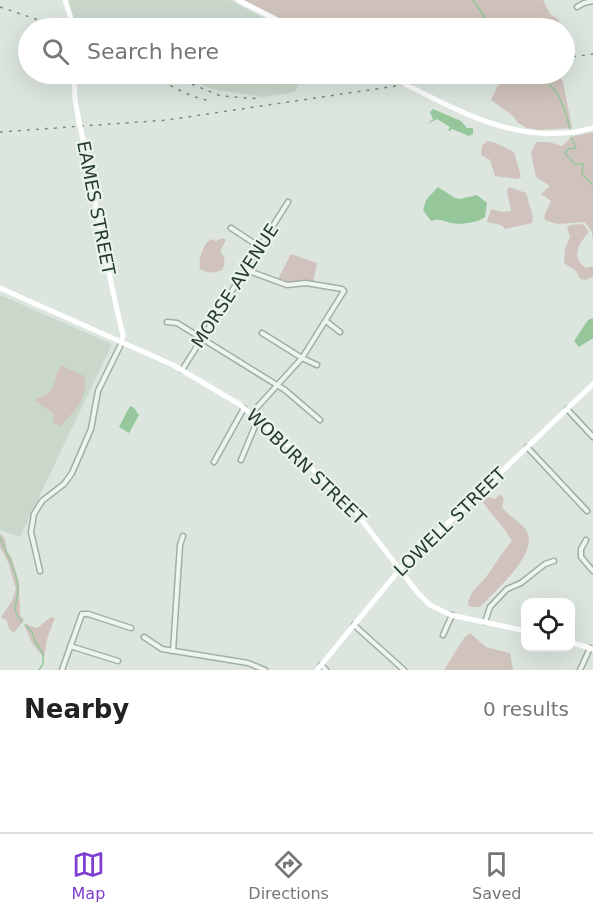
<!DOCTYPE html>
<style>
body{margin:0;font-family:"DejaVu Sans",sans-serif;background:#f6f6f6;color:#222}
.controls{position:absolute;right:18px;bottom:18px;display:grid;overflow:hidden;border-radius:12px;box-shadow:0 6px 24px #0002}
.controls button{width:54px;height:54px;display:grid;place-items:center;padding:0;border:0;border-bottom:2px solid #e0e0e0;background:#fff;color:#222;font:30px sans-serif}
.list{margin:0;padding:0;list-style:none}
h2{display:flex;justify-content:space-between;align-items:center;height:78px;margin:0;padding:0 24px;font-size:26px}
h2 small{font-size:20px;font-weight:400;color:#767676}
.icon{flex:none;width:33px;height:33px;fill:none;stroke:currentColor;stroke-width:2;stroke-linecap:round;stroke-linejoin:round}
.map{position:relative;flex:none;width:593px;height:670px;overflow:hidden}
.search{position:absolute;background:#fff;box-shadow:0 6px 24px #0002;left:18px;right:18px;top:18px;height:66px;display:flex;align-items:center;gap:15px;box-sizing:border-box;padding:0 21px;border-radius:33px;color:#767676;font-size:22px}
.sheet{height:162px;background:#fff}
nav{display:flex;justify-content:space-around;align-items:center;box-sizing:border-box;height:84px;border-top:2px solid #e0e0e0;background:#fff;font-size:16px;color:#767676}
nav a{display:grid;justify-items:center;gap:3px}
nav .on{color:#7d3dcf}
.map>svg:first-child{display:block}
.built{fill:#cad8cc}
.green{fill:#d0c3bd}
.water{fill:#95c79b}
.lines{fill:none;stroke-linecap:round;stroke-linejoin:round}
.stream{stroke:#95c79b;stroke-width:1.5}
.street-casing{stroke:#a1b0a5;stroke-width:7}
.street{stroke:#eef5f0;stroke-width:4}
.secondary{stroke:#fff;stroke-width:5}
.rail{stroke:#75907b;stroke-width:1.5;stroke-dasharray:3 6;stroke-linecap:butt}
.secondary-bridge{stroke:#fff;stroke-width:5}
.labels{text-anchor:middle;stroke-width:4.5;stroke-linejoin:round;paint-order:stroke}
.street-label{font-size:18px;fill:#253c2b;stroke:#ebf4ec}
</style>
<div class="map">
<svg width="593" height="670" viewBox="0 0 593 670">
<rect width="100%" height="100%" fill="#dce6de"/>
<g class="built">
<path d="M68,0H230L283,28H76Z"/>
<path d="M173,74H304L295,92L263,97L212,89Z"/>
<path d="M0,295L112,344L20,537L0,530Z"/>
</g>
<g class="green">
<path d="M244,0H543L550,14L558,19L561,28H300Z"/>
<path d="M507,74H559L563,82L572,128L539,130L527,128L518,123L513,116L491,100L497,87L506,78Z"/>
<path d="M593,132V241L592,232L585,222L557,224L545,220L544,216L551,201L541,194L550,186L536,177L531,153L536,142H549L562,146L571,137Z"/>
<path d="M487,141L496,143L514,152L521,177L517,179L495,176L490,160L481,155L482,146Z"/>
<path d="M509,187L526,193L533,217L532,223L505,229L501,225L487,222L491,209L502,212L511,211L507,191Z"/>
<path d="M583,224L589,232C579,243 570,257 586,268L593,266V277L586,280L580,279L576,271L564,263L565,249L570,237L567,228L571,225Z"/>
<path d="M222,238L226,240L220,251C225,258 226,262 222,270C214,273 207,274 200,269C198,259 203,246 210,239L216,241Z"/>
<path d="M291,254L317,263L313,283L291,284L277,281Z"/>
<path d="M61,365L84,376C90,395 73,414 60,426L52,422L54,416L52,412L35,401L38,398C58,392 52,379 61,365Z"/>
<path d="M500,494L504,499L502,507C509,517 520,521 526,530C541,553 493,592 480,607H471L468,605C469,591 478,587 486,577C495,565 502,552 512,541C504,526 490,514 481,499L484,496L495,499Z"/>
<path d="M0,533L5,539L7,551L12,559L19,582L20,615L24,620L14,633L9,629L7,621L1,617L12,601L16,589L8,562L0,547Z"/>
<path d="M51,617L55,618L47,639L44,658L32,643L25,627L26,623L30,626L37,628Z"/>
<path d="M470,633L486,647L510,653L513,670H444L464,638Z"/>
</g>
<g class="water">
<path d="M433,109L461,121L467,128H473V134L469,136L452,129L450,131L448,130L450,127L437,119L427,124L433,119L430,112Z"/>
<path d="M438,187L455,198L460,199L477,195L487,203L485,217C477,223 461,225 451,223C443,221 439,218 431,221L423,210L426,200Z"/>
<path d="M593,318V338L579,347L574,341L588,320Z"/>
<path d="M130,406L134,408L139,415L129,433L119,427Z"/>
</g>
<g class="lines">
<g class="stream">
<path d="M473,0L492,28"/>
<path d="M510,74C518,78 524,77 533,78C557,79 565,109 570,129"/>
<path d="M571,137L576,148L568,149L565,153L575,164H583L582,174L593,185"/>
<path d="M0,537C6,553 16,569 18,586C19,602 9,608 22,622"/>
<path d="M25,625L32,632L35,641L43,654V664L39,670"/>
</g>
<defs>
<g id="street">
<path d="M577,7L584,3L593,1"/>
<path d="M231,228L260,247"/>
<path d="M246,270L287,285L306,283L342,289L344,291L302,358L252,413"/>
<path d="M326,321L340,332"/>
<path d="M167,322L177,323L285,390L320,420"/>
<path d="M262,333L302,358L317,365"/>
<path d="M182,370L288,202"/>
<path d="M567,409L593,437"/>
<path d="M527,447L587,511"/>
<path d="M241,460L258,419"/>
<path d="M214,462L244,408"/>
<path d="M586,540L581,549V557L593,571"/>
<path d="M40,571L31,532L34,514L42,501L64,484L72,473L91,429L98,391L122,342"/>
<path d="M485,622L490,607L507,589L521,583L545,564L554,561"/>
<path d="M354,625L404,670"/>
<path d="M443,635L452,615"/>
<path d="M144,637L162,649L248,663L265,670"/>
<path d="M70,646L118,661"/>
<path d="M173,651L180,545L183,536"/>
<path d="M321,665L326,670"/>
<path d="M62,670L82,614H88L131,628"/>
<path d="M580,670L590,648"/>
</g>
</defs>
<use href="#street" class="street-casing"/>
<use href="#street" class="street"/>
<g class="secondary">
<path d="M65,0L74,28"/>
<path d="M238,0L292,28"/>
<path d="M74,74L75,99L79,122"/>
<path d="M384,74L398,80"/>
<path d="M407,85C466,115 525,147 593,128"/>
<path d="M81,130C95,199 106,267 123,335L122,342"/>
<path d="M0,288L173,365L239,404L288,445L354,510L417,592L430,605L451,615L526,631"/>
<path d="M570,642L593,649"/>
<path d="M317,670L400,569L593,384"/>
</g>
<g class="rail">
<path d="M0,7L62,28"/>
<path d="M564,58L593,54"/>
<path d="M146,74L192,96L209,101"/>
<path d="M167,74L221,96L261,99"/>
<path d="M0,132L167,120L477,74"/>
</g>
<g class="secondary-bridge">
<path d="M398,80L407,85"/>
<path d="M79,122L81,130"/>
</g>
</g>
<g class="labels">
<g class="street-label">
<text transform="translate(96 208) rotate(79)" y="6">EAMES STREET</text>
<text transform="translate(235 286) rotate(-57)" y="6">MORSE AVENUE</text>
<text transform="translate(306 467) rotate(44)" y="6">WOBURN STREET</text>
<text transform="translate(450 522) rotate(-44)" y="6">LOWELL STREET</text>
</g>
</g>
</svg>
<div class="controls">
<button><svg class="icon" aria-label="locate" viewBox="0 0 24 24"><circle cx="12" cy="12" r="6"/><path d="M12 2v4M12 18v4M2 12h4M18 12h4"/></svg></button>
</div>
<div class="search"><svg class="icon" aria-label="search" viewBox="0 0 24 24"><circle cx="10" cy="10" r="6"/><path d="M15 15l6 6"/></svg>Search here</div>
</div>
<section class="sheet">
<h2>Nearby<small>0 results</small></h2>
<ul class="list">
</ul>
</section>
<nav>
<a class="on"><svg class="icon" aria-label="map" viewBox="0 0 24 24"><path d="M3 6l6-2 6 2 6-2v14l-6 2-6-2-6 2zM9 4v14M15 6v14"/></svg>Map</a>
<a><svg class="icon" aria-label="directions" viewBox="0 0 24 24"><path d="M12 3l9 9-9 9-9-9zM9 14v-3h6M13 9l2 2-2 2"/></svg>Directions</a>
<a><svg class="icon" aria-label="saved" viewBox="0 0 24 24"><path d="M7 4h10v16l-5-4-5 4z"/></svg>Saved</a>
</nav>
